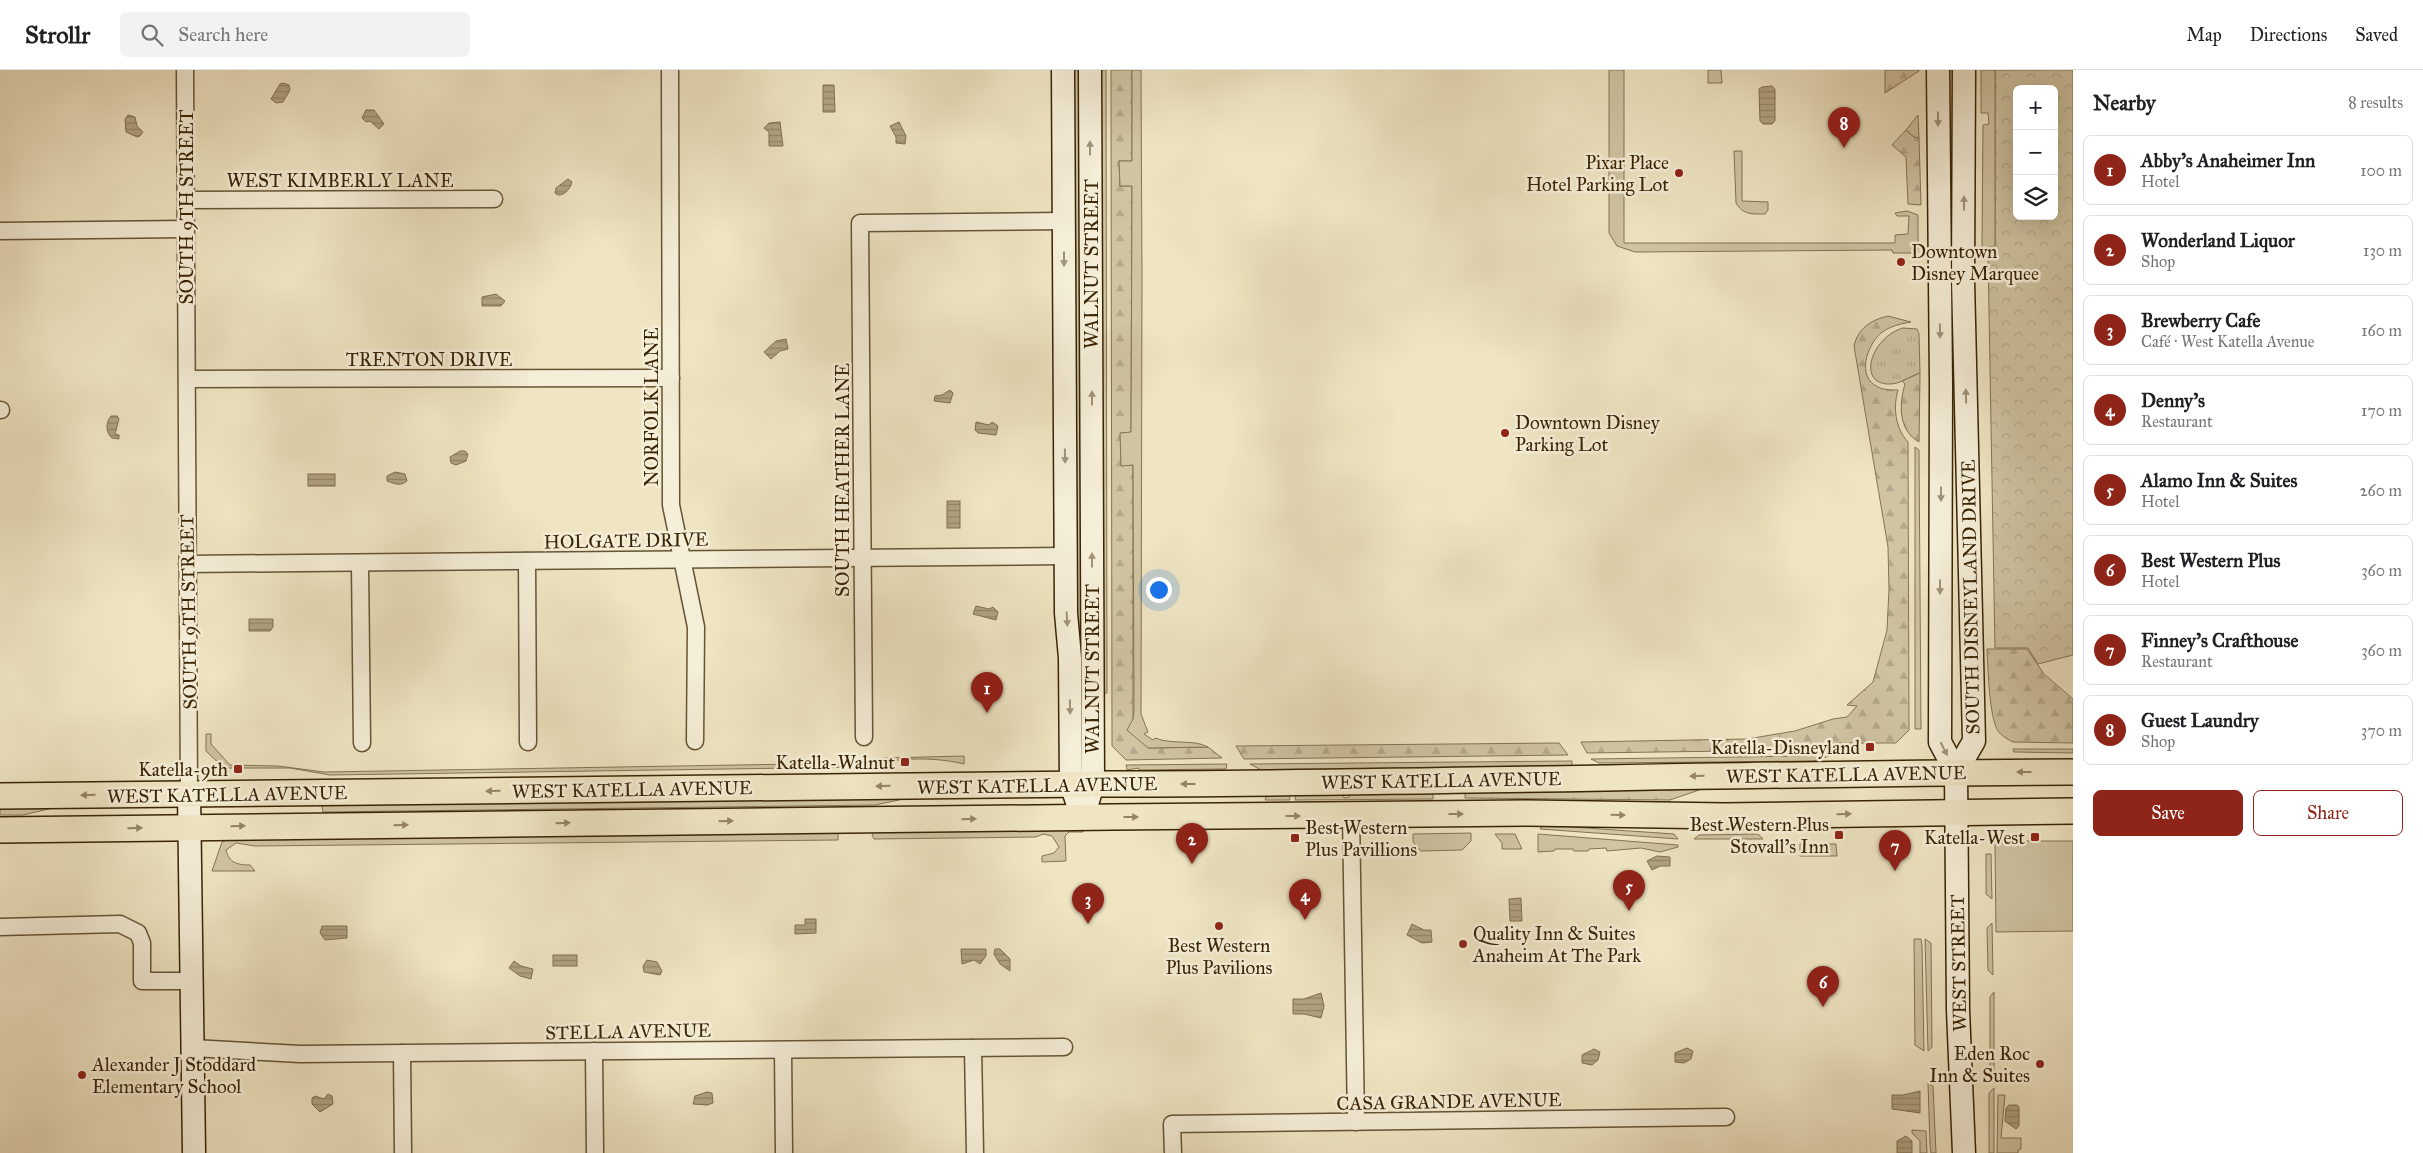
<!DOCTYPE html>
<meta charset="utf-8">
<style>
body{margin:0;font-family:"IM FELL Great Primer",serif;background:#f2f2f2;color:#202124}
.controls{position:absolute;right:15px;top:15px;display:grid;overflow:hidden;border-radius:8px;box-shadow:0 5px 20px #0002}
.controls button{width:45px;height:45px;display:grid;place-items:center;padding:0;border:0;border-bottom:1px solid #e0e0e0;background:#fff;color:#202124;font:25px sans-serif}
.you{position:absolute;left:1158px;top:519px;width:18px;height:18px;margin:-12px;border:4px solid #fff;border-radius:50%;background:#1a73e8;box-shadow:0 0 0 8px #1a73e833}
.badge{display:grid;place-items:center;width:32px;height:32px;border-radius:50%;background:#8f2418;color:#fff;font-size:16px;font-weight:700}
.pin{position:absolute;translate:-50% -41px;filter:drop-shadow(0 1px 2px #0008)}
.pin::after{content:'';position:absolute;top:26px;width:18px;height:15px;background:inherit;clip-path:polygon(0 0,100% 0,50% 100%)}
.list{margin:0;padding:0;list-style:none}
h2{display:flex;justify-content:space-between;align-items:center;height:65px;margin:0;padding:0 20px;font-size:21px}
h2 small{font-size:16px;font-weight:400;color:#757577}
.list li{display:grid;grid-template-columns:32px 1fr auto;gap:15px;align-items:center;box-sizing:border-box;height:70px;margin:0 10px 10px;padding:0 10px;border:1px solid #e0e0e0;border-radius:8px}
.list b{display:block;font-size:19px;white-space:nowrap}
.list p{margin:0;font-size:16px;white-space:nowrap;color:#757577}
.list em{font-size:16px;font-style:normal;color:#757577}
.actions{display:flex;gap:10px;padding:15px 20px}
.actions a{flex:1;padding:11px 0;border:1px solid #8f2418;border-radius:8px;text-align:center;font-size:18px;color:#8f2418}
.actions .main{background:#8f2418;color:#fff}
.icon{flex:none;width:28px;height:28px;fill:none;stroke:currentColor;stroke-width:2;stroke-linecap:round;stroke-linejoin:round}
.map{position:relative;flex:none;width:2073px;height:1083px;overflow:hidden}
header{display:flex;align-items:center;gap:30px;box-sizing:border-box;height:70px;padding:0 25px;background:#fff;border-bottom:1px solid #e0e0e0}
header strong{font-size:24px}
nav{display:flex;gap:28px;margin-inline-start:auto;font-size:18px}
.search{width:350px;height:45px;background:#f2f2f2;display:flex;align-items:center;gap:12px;box-sizing:border-box;padding:0 18px;border-radius:8px;color:#757577;font-size:19px}
main{display:flex}
aside{flex:1;background:#fff}
.map>svg:first-child{display:block}
.grass{fill:url(#grass-tufts);stroke:#847454}
.forest{fill:url(#forest-firs);stroke:#847454}
.park{fill:url(#park-crowns);stroke:#847454;fill-rule:evenodd}
.garden{fill:#d0c4a3;stroke:#847454}
.water{fill:url(#water-rules);stroke:#817050}
.lines{fill:none;stroke-linecap:round;stroke-linejoin:round}
.street-casing{stroke:#665434;stroke-width:19}
.secondary-casing{stroke:#392404;stroke-width:25}
.primary-casing{stroke:#392404;stroke-width:28}
.street{stroke:#f5eed8;stroke-width:16}
.secondary{stroke:#f5eed8;stroke-width:22}
.primary{stroke:#efe5c3;stroke-width:25}
.oneway{fill:#a09379}
.oneway2{fill:#948464}
.poi-dot{fill:#8f2418;stroke:#f5eed8;stroke-width:2}
.labels{text-anchor:middle;stroke-width:5;stroke-linejoin:round;paint-order:stroke}
.poi-label{font-size:19px;fill:#392404;stroke:#f5eed8;text-anchor:end}
.street-label{font-size:19px;fill:#392404;stroke:#f5eed8}
</style>
<header>
<strong>Strollr</strong>
<div class="search"><svg class="icon" aria-label="search" viewBox="0 0 24 24"><circle cx="10" cy="10" r="6"/><path d="M15 15l6 6"/></svg>Search here</div>
<nav><a>Map</a><a>Directions</a><a>Saved</a></nav>
</header>
<main>
<div class="map">
<svg width="2073" height="1083" viewBox="0 0 2073 1083">
<defs>
<pattern id="grass-tufts" width="24" height="20" patternUnits="userSpaceOnUse" patternTransform="scale(1.25)"><rect width="24" height="20" fill="#d0c4a3"/><path d="M3 7l-1-3M5 7V3M7 7l1-3M15 17l-1-3M17 17v-4M19 17l1-3" fill="none" stroke="#b3a88b"/></pattern>
<pattern id="forest-firs" width="22" height="20" patternUnits="userSpaceOnUse" patternTransform="scale(1.25)"><rect width="22" height="20" fill="#d0c4a3"/><path d="M5 1l3.5 6h-7zM16 11l3.5 6h-7z" fill="#b3a88b"/></pattern>
<pattern id="park-crowns" width="20" height="18" patternUnits="userSpaceOnUse" patternTransform="scale(1.25)"><rect width="20" height="18" fill="#d0c4a3"/><path d="M2 6a3 3 0 1 1 6 0M12 15a3 3 0 1 1 6 0" fill="none" stroke="#b3a88b"/></pattern>
<pattern id="water-rules" width="6" height="5" patternUnits="userSpaceOnUse" patternTransform="scale(1.25)"><rect width="6" height="5" fill="#b1a382"/><path d="M0 2.5h6" fill="none" stroke="#918568"/></pattern>
</defs>
<rect width="100%" height="100%" fill="#efe5c3"/>
<filter id="stains"><feTurbulence type="fractalNoise" baseFrequency=".004" numOctaves="4"/><feColorMatrix values="0 0 0 0 .2 0 0 0 0 .09 0 0 0 0 .02 0 0 0 .5 -.17"/></filter>
<radialGradient id="worn" r=".72"><stop offset=".6" stop-color="#630" stop-opacity="0"/><stop offset="1" stop-color="#630" stop-opacity=".3"/></radialGradient>
<g class="grass">
<path d="M1947,0H1954L1953,157L1950,174Z"/>
<path d="M1903,258L1917,259L1919,264L1920,303C1910,306 1901,314 1890,314C1856,315 1871,267 1903,258Z"/>
</g>
<g class="forest">
<path d="M1111,0H1132V91H1119L1120,116H1132L1131,363H1121V395H1133V649L1148,678L1208,677L1222,688L1126,690L1112,676Z"/>
<path d="M1885,0H1919V1L1885,23Z"/>
<path d="M1906,60L1914,67L1919,68L1921,135L1908,134L1906,87L1892,75Z"/>
<path d="M1888,246L1911,252C1900,254 1890,256 1881,263C1867,275 1856,307 1878,317C1884,320 1892,320 1898,320C1893,337 1895,358 1908,372L1909,660L1896,673H1836L1804,680L1587,683L1581,672L1747,669L1795,661L1833,649L1847,647L1857,636L1847,635L1873,612L1887,560L1889,520L1888,477L1854,276C1858,258 1871,250 1888,246Z"/>
<path d="M1920,303V304L1919,372C1898,360 1899,334 1905,314L1902,311Z"/>
<path d="M1987,579H2027L2044,604L2073,629V673L2013,672C2007,669 1998,664 1996,657C1989,639 1988,599 1987,579Z"/>
<path d="M1559,673L1568,685L1244,689L1236,676Z"/>
<path d="M1702,717V719L1670,730L1465,728V719Z"/>
</g>
<path class="park" d="M1995,0H2073V585L2038,594L2028,578H1995L1988,185L1995,176ZM2017,19H2054V146H2017Z"/>
<g class="garden">
<path d="M1072,0H1080L1083,557L1079,558L1076,535Z"/>
<path d="M1101,0H1106L1107,623L1100,624Z"/>
<path d="M1132,0H1141L1142,204L1141,644L1148,662L1144,664L1153,670L1155,668C1173,675 1194,669 1208,677L1148,678L1127,660L1133,649L1134,641L1133,395L1121,396L1120,363L1131,362L1132,116H1120L1119,91H1132Z"/>
<path d="M1609,0H1624V173H1895V165L1908,164L1909,146H1897L1895,143L1907,141L1918,145V183H1893L1892,180L1635,182L1617,176L1609,163Z"/>
<path d="M1708,0H1721L1722,13H1708Z"/>
<path d="M1981,0H1995V176L1982,178L1983,55L1989,54L1988,43H1981Z"/>
<path d="M1918,45L1919,68L1914,67L1906,60Z"/>
<path d="M1734,81H1742V131L1768,132V140L1765,144C1752,144 1743,145 1736,133Z"/>
<path d="M1915,377L1919,380L1921,659H1915Z"/>
<path d="M206,664H211V674L230,695L278,696L324,702L855,693L884,688L964,686V694C931,686 893,688 859,697L330,705L290,698H224L206,681Z"/>
<path d="M2013,679H2073V683L2014,682Z"/>
<path d="M1833,680L1835,684L1814,691L1599,693L1591,689L1807,686Z"/>
<path d="M1572,691V696L1261,700L1250,694Z"/>
<path d="M1227,694L1226,699H1221L1139,700V698L1127,700L1126,695Z"/>
<path d="M1433,720V729L1295,730L1296,724H1289L1290,730H1265L1266,727L1285,722H1343L1344,728L1349,727L1350,721Z"/>
<path d="M900,725L899,730L875,735L323,742L322,736L339,732Z"/>
<path d="M0,735L57,737L23,745H0Z"/>
<path d="M1543,755L1674,764L1678,769L1540,759Z"/>
<path d="M1083,758V762H1069L1065,766L1066,791L1042,792V786L1054,783L1059,777L1052,766L1043,764L1036,767L874,769L872,765L874,762Z"/>
<path d="M838,762V770L255,776L236,773L226,780C229,793 238,795 250,795L255,801H212L222,772L231,768Z"/>
<path d="M1471,763V771L1462,780L1421,781L1413,772V764Z"/>
<path d="M1495,764H1515L1522,779H1502V773Z"/>
<path d="M1538,764L1678,775V777L1660,782L1641,778L1607,781L1606,778L1589,779L1588,781H1574L1573,779H1555L1554,781L1538,782Z"/>
<path d="M1758,764L1763,769H1694L1699,765Z"/>
<path d="M2013,771H2073V861L1996,862L1995,774Z"/>
<path d="M1800,774H1836L1837,786H1800Z"/>
<path d="M1986,784H1991L1992,829L1986,824Z"/>
<path d="M1992,853L1993,905L1988,900L1987,858Z"/>
<path d="M1914,869H1921L1922,876L1924,981L1915,975Z"/>
<path d="M1925,869L1931,873L1932,977L1928,981Z"/>
<path d="M1994,922V1001L1990,996V927Z"/>
<path d="M1928,1013L1933,1016L1936,1083H1931L1930,1075Z"/>
<path d="M1994,1018V1083H1989V1023Z"/>
<path d="M1998,1025H2005L2001,1068H2021V1079L2018,1080V1083H1997Z"/>
<path d="M1912,1060L1926,1061L1927,1083H1920V1071L1912,1063Z"/>
</g>
<g class="water">
<path d="M283,13L289,15L290,20L283,32L276,33L271,29L280,14Z"/>
<path d="M823,15H834L835,42H823Z"/>
<path d="M1772,16L1775,19V51L1772,54H1763L1760,51L1759,19L1762,17Z"/>
<path d="M366,40H374L384,54L379,59L370,51L366,52L362,48Z"/>
<path d="M128,45L135,47L137,56L143,62L140,66L137,67L126,62L125,49Z"/>
<path d="M780,52L783,76H769V62L764,58L769,53Z"/>
<path d="M899,52L906,66L905,74L896,73V67L890,56Z"/>
<path d="M568,109L572,112C571,118 564,126 558,125L555,123L556,118Z"/>
<path d="M496,224L505,231L501,236H482V227Z"/>
<path d="M786,269L788,279L780,281L771,289L764,282L776,271Z"/>
<path d="M950,320L953,323L950,333L934,331L935,326L942,325Z"/>
<path d="M111,346H117L119,349L115,364L119,365V369L112,368C105,362 106,352 111,346Z"/>
<path d="M976,352L989,355L992,352L998,356L996,365L978,363L975,360Z"/>
<path d="M460,381H465L468,384L466,391L456,395L451,393L450,387Z"/>
<path d="M395,402L405,404L407,411C400,417 393,413 387,411V406Z"/>
<rect x="308" y="404" width="27" height="12"/>
<rect x="947" y="431" width="13" height="27"/>
<path d="M976,536L989,539L993,537L998,542L996,550L973,544Z"/>
<path d="M249,549H273V557L270,561H249Z"/>
<path d="M1657,786L1670,787V796H1660L1652,800L1647,791Z"/>
<path d="M1521,828L1522,851H1510L1509,829Z"/>
<path d="M805,849H816V863L795,864V855H805Z"/>
<path d="M1412,854L1424,860H1431L1432,872L1422,873L1407,865Z"/>
<path d="M322,856H347V868L325,870L320,863Z"/>
<path d="M961,879H986V886L980,894L974,890L962,894Z"/>
<path d="M995,879H1000L1010,889V901L1000,894L994,884Z"/>
<rect x="553" y="885" width="24" height="11"/>
<path d="M647,890L657,892L662,901L660,905L644,902L643,896Z"/>
<path d="M514,891L521,896L533,899L531,909L520,906L509,898Z"/>
<path d="M1321,923L1324,936L1321,948L1304,944H1293V929H1304Z"/>
<path d="M1687,978L1693,981L1691,989L1684,993L1675,992V983Z"/>
<path d="M1594,979L1600,982L1598,990L1592,995L1582,993V985Z"/>
<path d="M1920,1021V1043L1892,1039V1025H1903Z"/>
<path d="M707,1022L712,1023L713,1033L707,1035L693,1034L695,1026Z"/>
<path d="M328,1024L332,1026L333,1034L320,1042L312,1034V1028L315,1026L324,1029Z"/>
<path d="M2009,1035H2017L2019,1037V1056L2016,1059L2005,1051L2006,1038Z"/>
<path d="M1906,1066L1912,1071V1083H1897V1071Z"/>
</g>
<g class="lines">
<defs>
<g id="street">
<path d="M185,0L189,724"/>
<path d="M670,0L671,435L696,557L695,671"/>
<path d="M186,130L494,129"/>
<path d="M0,161L186,159"/>
<path d="M187,309L671,308"/>
<path d="M0,340H1"/>
<path d="M527,491L528,672"/>
<path d="M187,494L1066,486"/>
<path d="M360,494L362,673"/>
<path d="M864,667L860,153L1064,151"/>
<path d="M1351,745L1356,1052"/>
<path d="M0,857L120,854L138,863L142,873V911H192"/>
<path d="M193,978L300,984L1064,977"/>
<path d="M973,978L975,1083"/>
<path d="M783,980L784,1083"/>
<path d="M594,981L595,1083"/>
<path d="M402,983L403,1083"/>
<path d="M1173,1083L1172,1054L1726,1047"/>
</g>
<g id="secondary">
<path d="M1063,0L1066,543L1070,588L1071,714L1082,747"/>
<path d="M1938,0L1941,314L1940,672L1956,702L1958,940L1964,1083"/>
<path d="M1956,702L1974,671L1963,210L1964,0"/>
<path d="M189,724L194,1083"/>
<path d="M1088,731L1093,714L1090,0"/>
</g>
<g id="primary">
<path d="M0,726L1093,714C1420,714 1746,703 2073,702"/>
<path d="M0,760L1113,747L1527,743L1725,746L2073,741"/>
</g>
</defs>
<use href="#street" class="street-casing"/>
<use href="#secondary" class="secondary-casing"/>
<use href="#primary" class="primary-casing"/>
<use href="#street" class="street"/>
<use href="#secondary" class="secondary"/>
<use href="#primary" class="primary"/>
</g>
<defs><path id="oneway-solid" d="M-6-.8H1V-3.2L6.5 0L1 3.2V.8H-6Z" transform="scale(1.25)"/></defs>
<g class="oneway">
<use href="#oneway-solid" transform="translate(1938 49) rotate(90)"/>
<use href="#oneway-solid" transform="translate(1090 78) rotate(-90)"/>
<use href="#oneway-solid" transform="translate(1964 133) rotate(-90)"/>
<use href="#oneway-solid" transform="translate(1064 189) rotate(90)"/>
<use href="#oneway-solid" transform="translate(1940 261) rotate(89)"/>
<use href="#oneway-solid" transform="translate(1966 326) rotate(-91)"/>
<use href="#oneway-solid" transform="translate(1092 328) rotate(-90)"/>
<use href="#oneway-solid" transform="translate(1065 386) rotate(89)"/>
<use href="#oneway-solid" transform="translate(1941 424) rotate(90)"/>
<use href="#oneway-solid" transform="translate(1092 490) rotate(-90)"/>
<use href="#oneway-solid" transform="translate(1940 517) rotate(90)"/>
<use href="#oneway-solid" transform="translate(1067 549) rotate(87)"/>
<use href="#oneway-solid" transform="translate(1070 637) rotate(89)"/>
<use href="#oneway-solid" transform="translate(1944 679) rotate(63)"/>
</g>
<g class="oneway2">
<use href="#oneway-solid" transform="translate(2024 702) rotate(180)"/>
<use href="#oneway-solid" transform="translate(1697 706) rotate(179)"/>
<use href="#oneway-solid" transform="translate(1188 714) rotate(180)"/>
<use href="#oneway-solid" transform="translate(883 716) rotate(179)"/>
<use href="#oneway-solid" transform="translate(493 721) rotate(179)"/>
<use href="#oneway-solid" transform="translate(88 725) rotate(179)"/>
<use href="#oneway-solid" transform="translate(1456 744)"/>
<use href="#oneway-solid" transform="translate(1844 744) rotate(-1)"/>
<use href="#oneway-solid" transform="translate(1618 745) rotate(1)"/>
<use href="#oneway-solid" transform="translate(1293 746)"/>
<use href="#oneway-solid" transform="translate(1131 747)"/>
<use href="#oneway-solid" transform="translate(969 749) rotate(-1)"/>
<use href="#oneway-solid" transform="translate(726 751) rotate(-1)"/>
<use href="#oneway-solid" transform="translate(563 753) rotate(-1)"/>
<use href="#oneway-solid" transform="translate(401 755) rotate(-1)"/>
<use href="#oneway-solid" transform="translate(238 756) rotate(-1)"/>
<use href="#oneway-solid" transform="translate(135 758) rotate(-1)"/>
</g>
<g class="poi-dot">
<circle cx="1679" cy="103" r="5"/>
<circle cx="1901" cy="192" r="5"/>
<circle cx="1505" cy="363" r="5"/>
<rect x="1865" y="672" width="10" height="10" rx="2.5"/>
<rect x="900" y="687" width="10" height="10" rx="2.5"/>
<rect x="233" y="694" width="10" height="10" rx="2.5"/>
<rect x="1834" y="760" width="10" height="10" rx="2.5"/>
<rect x="2030" y="762" width="10" height="10" rx="2.5"/>
<rect x="1290" y="763" width="10" height="10" rx="2.5"/>
<circle cx="1219" cy="856" r="5"/>
<circle cx="1463" cy="874" r="5"/>
<circle cx="2040" cy="994" r="5"/>
<circle cx="82" cy="1005" r="5"/>
</g>
<g class="labels">
<g class="poi-label">
<text x="1669" y="99">Pixar Place<tspan x="1669" dy="22">Hotel Parking Lot</tspan></text>
<text x="1911" y="188" text-anchor="start">Downtown<tspan x="1911" dy="22">Disney Marquee</tspan></text>
<text x="1515" y="359" text-anchor="start">Downtown Disney<tspan x="1515" dy="22">Parking Lot</tspan></text>
<text x="1860" y="684">Katella-Disneyland</text>
<text x="895" y="699">Katella-Walnut</text>
<text x="228" y="706">Katella-9th</text>
<text x="1829" y="761">Best Western Plus<tspan x="1829" dy="22">Stovall's Inn</tspan></text>
<text x="1305" y="764" text-anchor="start">Best Western<tspan x="1305" dy="22">Plus Pavillions</tspan></text>
<text x="2025" y="774">Katella-West</text>
<text x="1473" y="870" text-anchor="start">Quality Inn &amp; Suites<tspan x="1473" dy="22">Anaheim At The Park</tspan></text>
<text x="1219" y="882" text-anchor="middle">Best Western<tspan x="1219" dy="22">Plus Pavilions</tspan></text>
<text x="2030" y="990">Eden Roc<tspan x="2030" dy="22">Inn &amp; Suites</tspan></text>
<text x="92" y="1001" text-anchor="start">Alexander J Stoddard<tspan x="92" dy="22">Elementary School</tspan></text>
</g>
<g class="street-label">
<text x="340" y="117">WEST KIMBERLY LANE</text>
<text transform="translate(186 137) rotate(-90)" y="7">SOUTH 9TH STREET</text>
<text transform="translate(1091 194) rotate(-90)" y="7">WALNUT STREET</text>
<text x="429" y="296">TRENTON DRIVE</text>
<text transform="translate(651 337) rotate(-90)" y="7">NORFOLK LANE</text>
<text transform="translate(842 410) rotate(-90)" y="7">SOUTH HEATHER LANE</text>
<text transform="translate(626 470) rotate(-1)" y="7">HOLGATE DRIVE</text>
<text transform="translate(1970 527) rotate(-91)" y="7">SOUTH DISNEYLAND DRIVE</text>
<text transform="translate(188 542) rotate(-91)" y="7">SOUTH 9TH STREET</text>
<text transform="translate(1092 599) rotate(-90)" y="7">WALNUT STREET</text>
<text transform="translate(1846 704) rotate(-1)" y="7">WEST KATELLA AVENUE</text>
<text transform="translate(1441 710) rotate(-1)" y="7">WEST KATELLA AVENUE</text>
<text transform="translate(1037 715) rotate(-1)" y="7">WEST KATELLA AVENUE</text>
<text transform="translate(632 719) rotate(-1)" y="7">WEST KATELLA AVENUE</text>
<text transform="translate(227 724) rotate(-1)" y="7">WEST KATELLA AVENUE</text>
<text transform="translate(1958 893) rotate(-91)" y="7">WEST STREET</text>
<text transform="translate(628 961) rotate(-1)" y="7">STELLA AVENUE</text>
<text transform="translate(1449 1031) rotate(-1)" y="7">CASA GRANDE AVENUE</text>
</g>
</g>
<rect width="100%" height="100%" filter="url(#stains)"/>
<rect width="100%" height="100%" fill="url(#worn)"/>
</svg>
<div class="controls">
<button>+</button>
<button>−</button>
<button><svg class="icon" aria-label="layers" viewBox="0 0 24 24"><path d="M12 4l9 5-9 5-9-5zM3 14l9 5 9-5"/></svg></button>
</div>
<div class="you"></div>
<div class="pin badge" style="left:987px;top:643px">1</div>
<div class="pin badge" style="left:1192px;top:794px">2</div>
<div class="pin badge" style="left:1088px;top:854px">3</div>
<div class="pin badge" style="left:1305px;top:850px">4</div>
<div class="pin badge" style="left:1629px;top:841px">5</div>
<div class="pin badge" style="left:1823px;top:937px">6</div>
<div class="pin badge" style="left:1895px;top:801px">7</div>
<div class="pin badge" style="left:1844px;top:78px">8</div>
</div>
<aside>
<h2>Nearby<small>8 results</small></h2>
<ul class="list">
<li><span class="badge">1</span><div><b>Abby's Anaheimer Inn</b><p>Hotel</p></div><em>100 m</em></li>
<li><span class="badge">2</span><div><b>Wonderland Liquor</b><p>Shop</p></div><em>130 m</em></li>
<li><span class="badge">3</span><div><b>Brewberry Cafe</b><p>Café · West Katella Avenue</p></div><em>160 m</em></li>
<li><span class="badge">4</span><div><b>Denny's</b><p>Restaurant</p></div><em>170 m</em></li>
<li><span class="badge">5</span><div><b>Alamo Inn &amp; Suites</b><p>Hotel</p></div><em>260 m</em></li>
<li><span class="badge">6</span><div><b>Best Western Plus</b><p>Hotel</p></div><em>360 m</em></li>
<li><span class="badge">7</span><div><b>Finney's Crafthouse</b><p>Restaurant</p></div><em>360 m</em></li>
<li><span class="badge">8</span><div><b>Guest Laundry</b><p>Shop</p></div><em>370 m</em></li>
</ul>
<div class="actions"><a class="main">Save</a><a>Share</a></div>
</aside>
</main>
